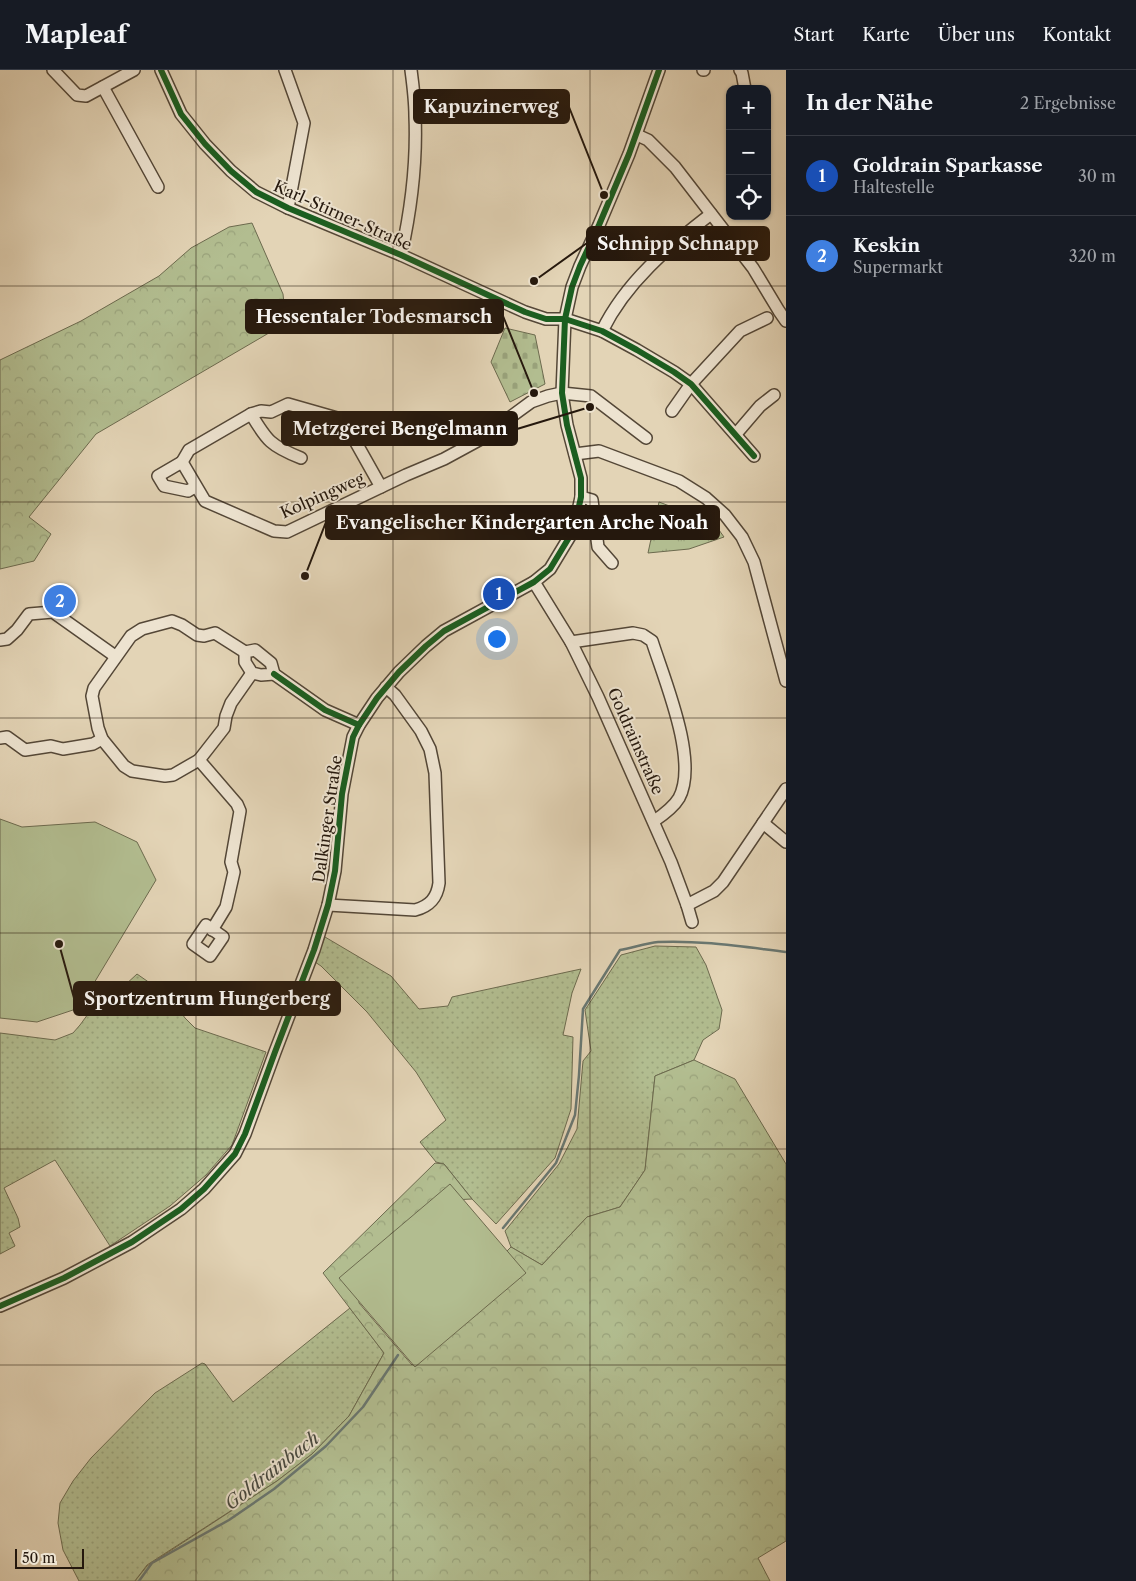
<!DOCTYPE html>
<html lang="de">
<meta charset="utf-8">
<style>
body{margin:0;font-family:"Libre Caslon Text",serif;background:#20242c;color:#f1f3f6}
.controls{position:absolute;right:15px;top:15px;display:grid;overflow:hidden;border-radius:10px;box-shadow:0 1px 4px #0004}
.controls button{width:45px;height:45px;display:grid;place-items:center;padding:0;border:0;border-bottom:1px solid #363941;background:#171b24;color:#f1f3f6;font:25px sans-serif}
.scale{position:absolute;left:15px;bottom:12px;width:69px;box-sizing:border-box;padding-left:5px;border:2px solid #25180d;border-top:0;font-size:14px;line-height:18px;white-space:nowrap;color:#25180d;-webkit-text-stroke:4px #ede3d0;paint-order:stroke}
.you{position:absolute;left:496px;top:568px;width:18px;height:18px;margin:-12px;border:4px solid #fff;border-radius:50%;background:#1a73e8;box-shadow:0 0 0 8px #1a73e833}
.badge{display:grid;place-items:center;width:32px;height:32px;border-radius:50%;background:#c59692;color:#fff;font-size:16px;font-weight:700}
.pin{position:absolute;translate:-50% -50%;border:2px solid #fff;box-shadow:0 1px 5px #0006}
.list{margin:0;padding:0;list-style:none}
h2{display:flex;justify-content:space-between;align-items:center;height:65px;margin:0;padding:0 20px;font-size:21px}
h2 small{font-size:16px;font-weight:400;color:#9ea1a6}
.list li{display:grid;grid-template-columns:32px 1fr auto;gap:15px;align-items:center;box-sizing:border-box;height:80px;padding:0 20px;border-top:1px solid #363941}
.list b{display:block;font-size:19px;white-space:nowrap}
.list p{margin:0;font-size:16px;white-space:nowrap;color:#9ea1a6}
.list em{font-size:16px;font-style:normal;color:#9ea1a6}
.icon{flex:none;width:28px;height:28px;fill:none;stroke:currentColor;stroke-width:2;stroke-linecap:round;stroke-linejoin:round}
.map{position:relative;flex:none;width:786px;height:1511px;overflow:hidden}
header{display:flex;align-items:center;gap:30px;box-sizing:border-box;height:70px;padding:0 25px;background:#171b24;border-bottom:1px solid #363941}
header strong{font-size:24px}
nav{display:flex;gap:28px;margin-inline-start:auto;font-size:18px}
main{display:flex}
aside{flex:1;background:#171b24}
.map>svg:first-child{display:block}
.grass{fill:url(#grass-dots);stroke:#6c6a4e}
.forest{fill:url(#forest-crowns);stroke:#6c6a4e}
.cemetery{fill:url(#cemetery-stones);stroke:#6c6a4e}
.park{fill:url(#park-tufts);stroke:#6c6a4e}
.pitch{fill:#b2bd90;stroke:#6c6a4e}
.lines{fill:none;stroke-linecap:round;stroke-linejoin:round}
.stream{stroke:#697771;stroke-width:2.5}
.minor-casing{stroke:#544737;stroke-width:14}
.minor{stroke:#ede3d0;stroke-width:11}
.cycleway-casing{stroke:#ede3d0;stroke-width:9}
.cycleway{stroke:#1b5e20;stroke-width:6}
.grid{fill:none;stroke:#25180d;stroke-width:1;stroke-opacity:0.55}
.labels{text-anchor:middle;stroke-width:4;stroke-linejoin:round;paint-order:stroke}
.street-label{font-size:16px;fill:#25180d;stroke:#ede3d0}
.water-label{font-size:18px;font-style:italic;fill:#47483f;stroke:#ede3d0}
.leader{fill:none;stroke:#25180d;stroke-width:2}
.callout-dot{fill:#25180d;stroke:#ede3d0;stroke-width:2}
.callout{fill:#25180d;stroke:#25180d;stroke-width:2}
.callout-label{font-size:18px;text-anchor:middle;font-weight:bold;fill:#fff}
</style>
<header>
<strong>Mapleaf</strong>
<nav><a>Start</a><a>Karte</a><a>Über uns</a><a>Kontakt</a></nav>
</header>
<main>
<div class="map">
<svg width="786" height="1511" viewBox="0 0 786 1511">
<defs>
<pattern id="grass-dots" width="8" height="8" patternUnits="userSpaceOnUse" patternTransform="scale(1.25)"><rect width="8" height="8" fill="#b2bd90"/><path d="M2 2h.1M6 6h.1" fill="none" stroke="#99a27b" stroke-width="1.8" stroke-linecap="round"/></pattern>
<pattern id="forest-crowns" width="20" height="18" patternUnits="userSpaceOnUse" patternTransform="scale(1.25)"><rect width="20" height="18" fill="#b2bd90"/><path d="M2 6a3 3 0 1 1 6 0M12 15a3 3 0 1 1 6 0" fill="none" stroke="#99a27b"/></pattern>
<pattern id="cemetery-stones" width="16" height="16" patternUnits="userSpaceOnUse" patternTransform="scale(1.25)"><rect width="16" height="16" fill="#b2bd90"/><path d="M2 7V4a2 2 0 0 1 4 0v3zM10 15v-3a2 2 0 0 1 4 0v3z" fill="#99a27b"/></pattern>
<pattern id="park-tufts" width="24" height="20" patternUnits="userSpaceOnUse" patternTransform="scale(1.25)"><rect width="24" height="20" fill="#b2bd90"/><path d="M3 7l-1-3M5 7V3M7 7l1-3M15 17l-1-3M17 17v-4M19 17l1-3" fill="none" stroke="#99a27b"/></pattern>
</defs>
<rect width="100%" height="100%" fill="#e3d4b6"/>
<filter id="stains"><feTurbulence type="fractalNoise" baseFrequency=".004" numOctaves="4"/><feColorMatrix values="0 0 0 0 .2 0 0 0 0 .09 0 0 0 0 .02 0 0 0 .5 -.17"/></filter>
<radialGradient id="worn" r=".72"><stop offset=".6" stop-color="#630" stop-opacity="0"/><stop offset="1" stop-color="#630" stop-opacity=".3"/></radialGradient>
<g class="grass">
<path d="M325,867L391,906L419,939L448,936L452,927L581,899L572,923L563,965L573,967L571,1039L555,1088L496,1154L472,1129L444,1094L436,1092L420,1072L446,1050L416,1002L367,942L321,896L315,892Z"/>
<path d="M655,876L696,877L706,895L722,940L719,959L703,970L694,990L655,1006L645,1100L620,1137L587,1147L542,1195L511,1177L505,1161L559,1094L577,1059L583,991L591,981L585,940L621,885Z"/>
<path d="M137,904L170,927L185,948L195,958L266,982L232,1075L206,1105L170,1136L110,1176L55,1090L4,1118L18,1148L20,1157L9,1163L15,1176L0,1184V963L55,970L73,963L80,955L110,914L124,916Z"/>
<path d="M350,1238L384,1283L349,1346L312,1384L277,1411L147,1495L135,1511H79L63,1480L58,1453L60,1433L73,1411L91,1388L155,1323L202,1293L205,1294L233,1332Z"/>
</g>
<g class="forest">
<path d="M252,153L283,224L286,253L96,364L29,447L51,464L34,491L0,499V290L81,251L159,206L191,178L229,157Z"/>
<path d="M694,990L735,1009L786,1094V1471L758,1488L770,1511H135L147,1496L277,1411L312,1384L349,1346L384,1283L323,1203L435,1093L444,1094L472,1129L452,1130L358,1215L359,1233L412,1295L516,1203L502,1186L511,1177L542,1195L587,1147L620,1137L645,1100L655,1006Z"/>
</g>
<path class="cemetery" d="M505,258L535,265L545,314L510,332L491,292Z"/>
<path class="park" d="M659,432L714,453L724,467L689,479L648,483Z"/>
<g class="pitch">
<path d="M0,749L22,757L95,752L137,772L156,810L79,938L37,952L0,948Z"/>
<path d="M450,1114L526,1203L415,1297L339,1208Z"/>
</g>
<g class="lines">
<g class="stream">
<path d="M503,1158L556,1093L575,1045L579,1005L583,939L620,880C632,878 646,873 658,872C701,870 744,877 786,882"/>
<path d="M139,1511L152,1493L229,1450L274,1419L326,1376L363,1337L398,1285"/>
</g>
<defs>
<g id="minor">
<path d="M53,0L77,25L86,26L134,0"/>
<path d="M161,0L181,44L205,74L231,101L256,122L288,138L401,185L525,242L546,249H565L602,261L637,280L674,302L691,314L754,386"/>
<path d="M285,0L304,53L288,138"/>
<path d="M703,0H704"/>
<path d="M740,0L742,3L745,19"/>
<path d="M103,17L158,117"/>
<path d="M637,65L648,70L675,97L753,198L779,241L786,251"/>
<path d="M401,185C411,140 417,93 415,46C415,31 413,15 411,0"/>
<path d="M602,261C626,212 668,177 711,144"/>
<path d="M672,341L691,314L740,261L767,248"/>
<path d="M251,344C267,371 271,376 301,388"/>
<path d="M736,364L760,336L774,325"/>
<path d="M575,384L599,381L679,411L706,428L725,445L742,467L754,492L786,611"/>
<path d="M182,392L189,380L251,344L261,341L271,342L288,334L337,348L345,353L381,417"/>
<path d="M196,416L188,421L164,416L158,406L182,392L205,431L274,461L287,462L406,405L444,389L479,370L531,332L548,326L562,323L591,326L646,368"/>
<path d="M581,427L592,430L598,477L612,493"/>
<path d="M534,512L571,572L598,627L671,792L687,835L692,852"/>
<path d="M0,570L7,569L17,560L29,544L53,542L115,586"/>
<path d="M571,572L633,563L643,565L652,571C664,609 699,691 679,728C673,738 663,745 654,751"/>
<path d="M255,580L271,593L274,604L261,605L252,603L245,592V582Z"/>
<path d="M245,582L215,563L204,566L197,565L182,555L172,551L142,559L131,566L94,618L92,626L98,658L102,669L124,696L132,701L165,706L173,705L199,690L224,658L226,646L231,633L252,603"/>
<path d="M274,604L325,640L359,655"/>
<path d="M0,668L7,667L25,680L51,676L63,679L93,674L102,669"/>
<path d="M199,690L237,734L240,741L231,792L234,802L226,837L212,860"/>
<path d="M763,753L786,772"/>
<path d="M328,835L415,840C430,836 437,828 439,813L435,703L430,679L421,661L395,625L386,617"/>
<path d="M687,835L714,821L723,812L786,719"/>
<path d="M206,855L223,867L210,886L193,874Z"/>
<path d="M0,1236L64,1208L132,1172L181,1139L204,1119L235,1084L245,1064L275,982L314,880L328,835L335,801L342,724L353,667L359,655L377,628L399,602L426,576L444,561L534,512L550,499L570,466L576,450L581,427V408L567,355L562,323L565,249L572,217L580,196L599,155L629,84L659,0"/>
</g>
</defs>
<use href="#minor" class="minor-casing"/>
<use href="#minor" class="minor"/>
<defs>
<g id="cycleway">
<path d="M161,0L181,44L205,74L231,101L256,122L288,138L401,185L525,242L546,249H565L602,261L637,280L674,302L691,314L754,386"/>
<path d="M274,604L325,640L359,655"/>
<path d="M0,1236L64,1208L132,1172L181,1139L204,1119L235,1084L245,1064L275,982L314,880L328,835L335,801L342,724L353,667L359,655L377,628L399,602L426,576L444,561L534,512L550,499L570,466L576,450L581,427V408L567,355L562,323L565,249L572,217L580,196L599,155L629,84L659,0"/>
</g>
</defs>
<use href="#cycleway" class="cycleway-casing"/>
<use href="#cycleway" class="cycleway"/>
</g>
<path class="grid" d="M196,0V1511M393,0V1511M590,0V1511M0,216H786M0,432H786M0,648H786M0,863H786M0,1079H786M0,1295H786"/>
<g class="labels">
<g class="street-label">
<text transform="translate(343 145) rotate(24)" y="6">Karl-Stirner-Straße</text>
<text transform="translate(322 425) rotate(-24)" y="6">Kolpingweg</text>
<text transform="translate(636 671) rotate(66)" y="6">Goldrainstraße</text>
<text transform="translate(327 749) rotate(-82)" y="6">Dalkinger Straße</text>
</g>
<g class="water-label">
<text transform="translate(272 1401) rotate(-38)" y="6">Goldrainbach</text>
</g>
</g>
<path class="leader" d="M604 125L569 37M534 211L587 173M534 323L503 246M590 337L517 359M305 506L326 452M59 874L74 928"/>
<g class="callout-dot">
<circle cx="604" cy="125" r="5"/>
<circle cx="534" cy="211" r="5"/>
<circle cx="534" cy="323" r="5"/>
<circle cx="590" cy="337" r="5"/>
<circle cx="305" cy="506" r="5"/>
<circle cx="59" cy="874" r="5"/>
</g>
<g class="callout">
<rect x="414" y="20" width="155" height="33" rx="5"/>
<rect x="587" y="157" width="182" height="33" rx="5"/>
<rect x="246" y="230" width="257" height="33" rx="5"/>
<rect x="282" y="342" width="235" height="33" rx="5"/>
<rect x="326" y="436" width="393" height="33" rx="5"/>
<rect x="74" y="912" width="266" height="33" rx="5"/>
</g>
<g class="callout-label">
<text x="491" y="43">Kapuzinerweg</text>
<text x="678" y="180">Schnipp Schnapp</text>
<text x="374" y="253">Hessentaler Todesmarsch</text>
<text x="400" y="365">Metzgerei Bengelmann</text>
<text x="522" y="459">Evangelischer Kindergarten Arche Noah</text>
<text x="207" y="935">Sportzentrum Hungerberg</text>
</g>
<rect width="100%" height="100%" filter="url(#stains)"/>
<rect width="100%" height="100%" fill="url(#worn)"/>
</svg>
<div class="controls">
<button>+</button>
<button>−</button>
<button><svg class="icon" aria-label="locate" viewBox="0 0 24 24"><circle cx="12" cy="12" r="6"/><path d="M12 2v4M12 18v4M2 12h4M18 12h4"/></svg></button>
</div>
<div class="scale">50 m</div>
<div class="you"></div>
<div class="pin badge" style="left:499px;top:524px;background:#1a4fb4">1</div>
<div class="pin badge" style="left:60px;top:531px;background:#3f7fe0">2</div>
</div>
<aside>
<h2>In der Nähe<small>2 Ergebnisse</small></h2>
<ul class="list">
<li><span class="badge" style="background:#1a4fb4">1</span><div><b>Goldrain Sparkasse</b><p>Haltestelle</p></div><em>30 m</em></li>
<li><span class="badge" style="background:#3f7fe0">2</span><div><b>Keskin</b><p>Supermarkt</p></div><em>320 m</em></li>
</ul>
</aside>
</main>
